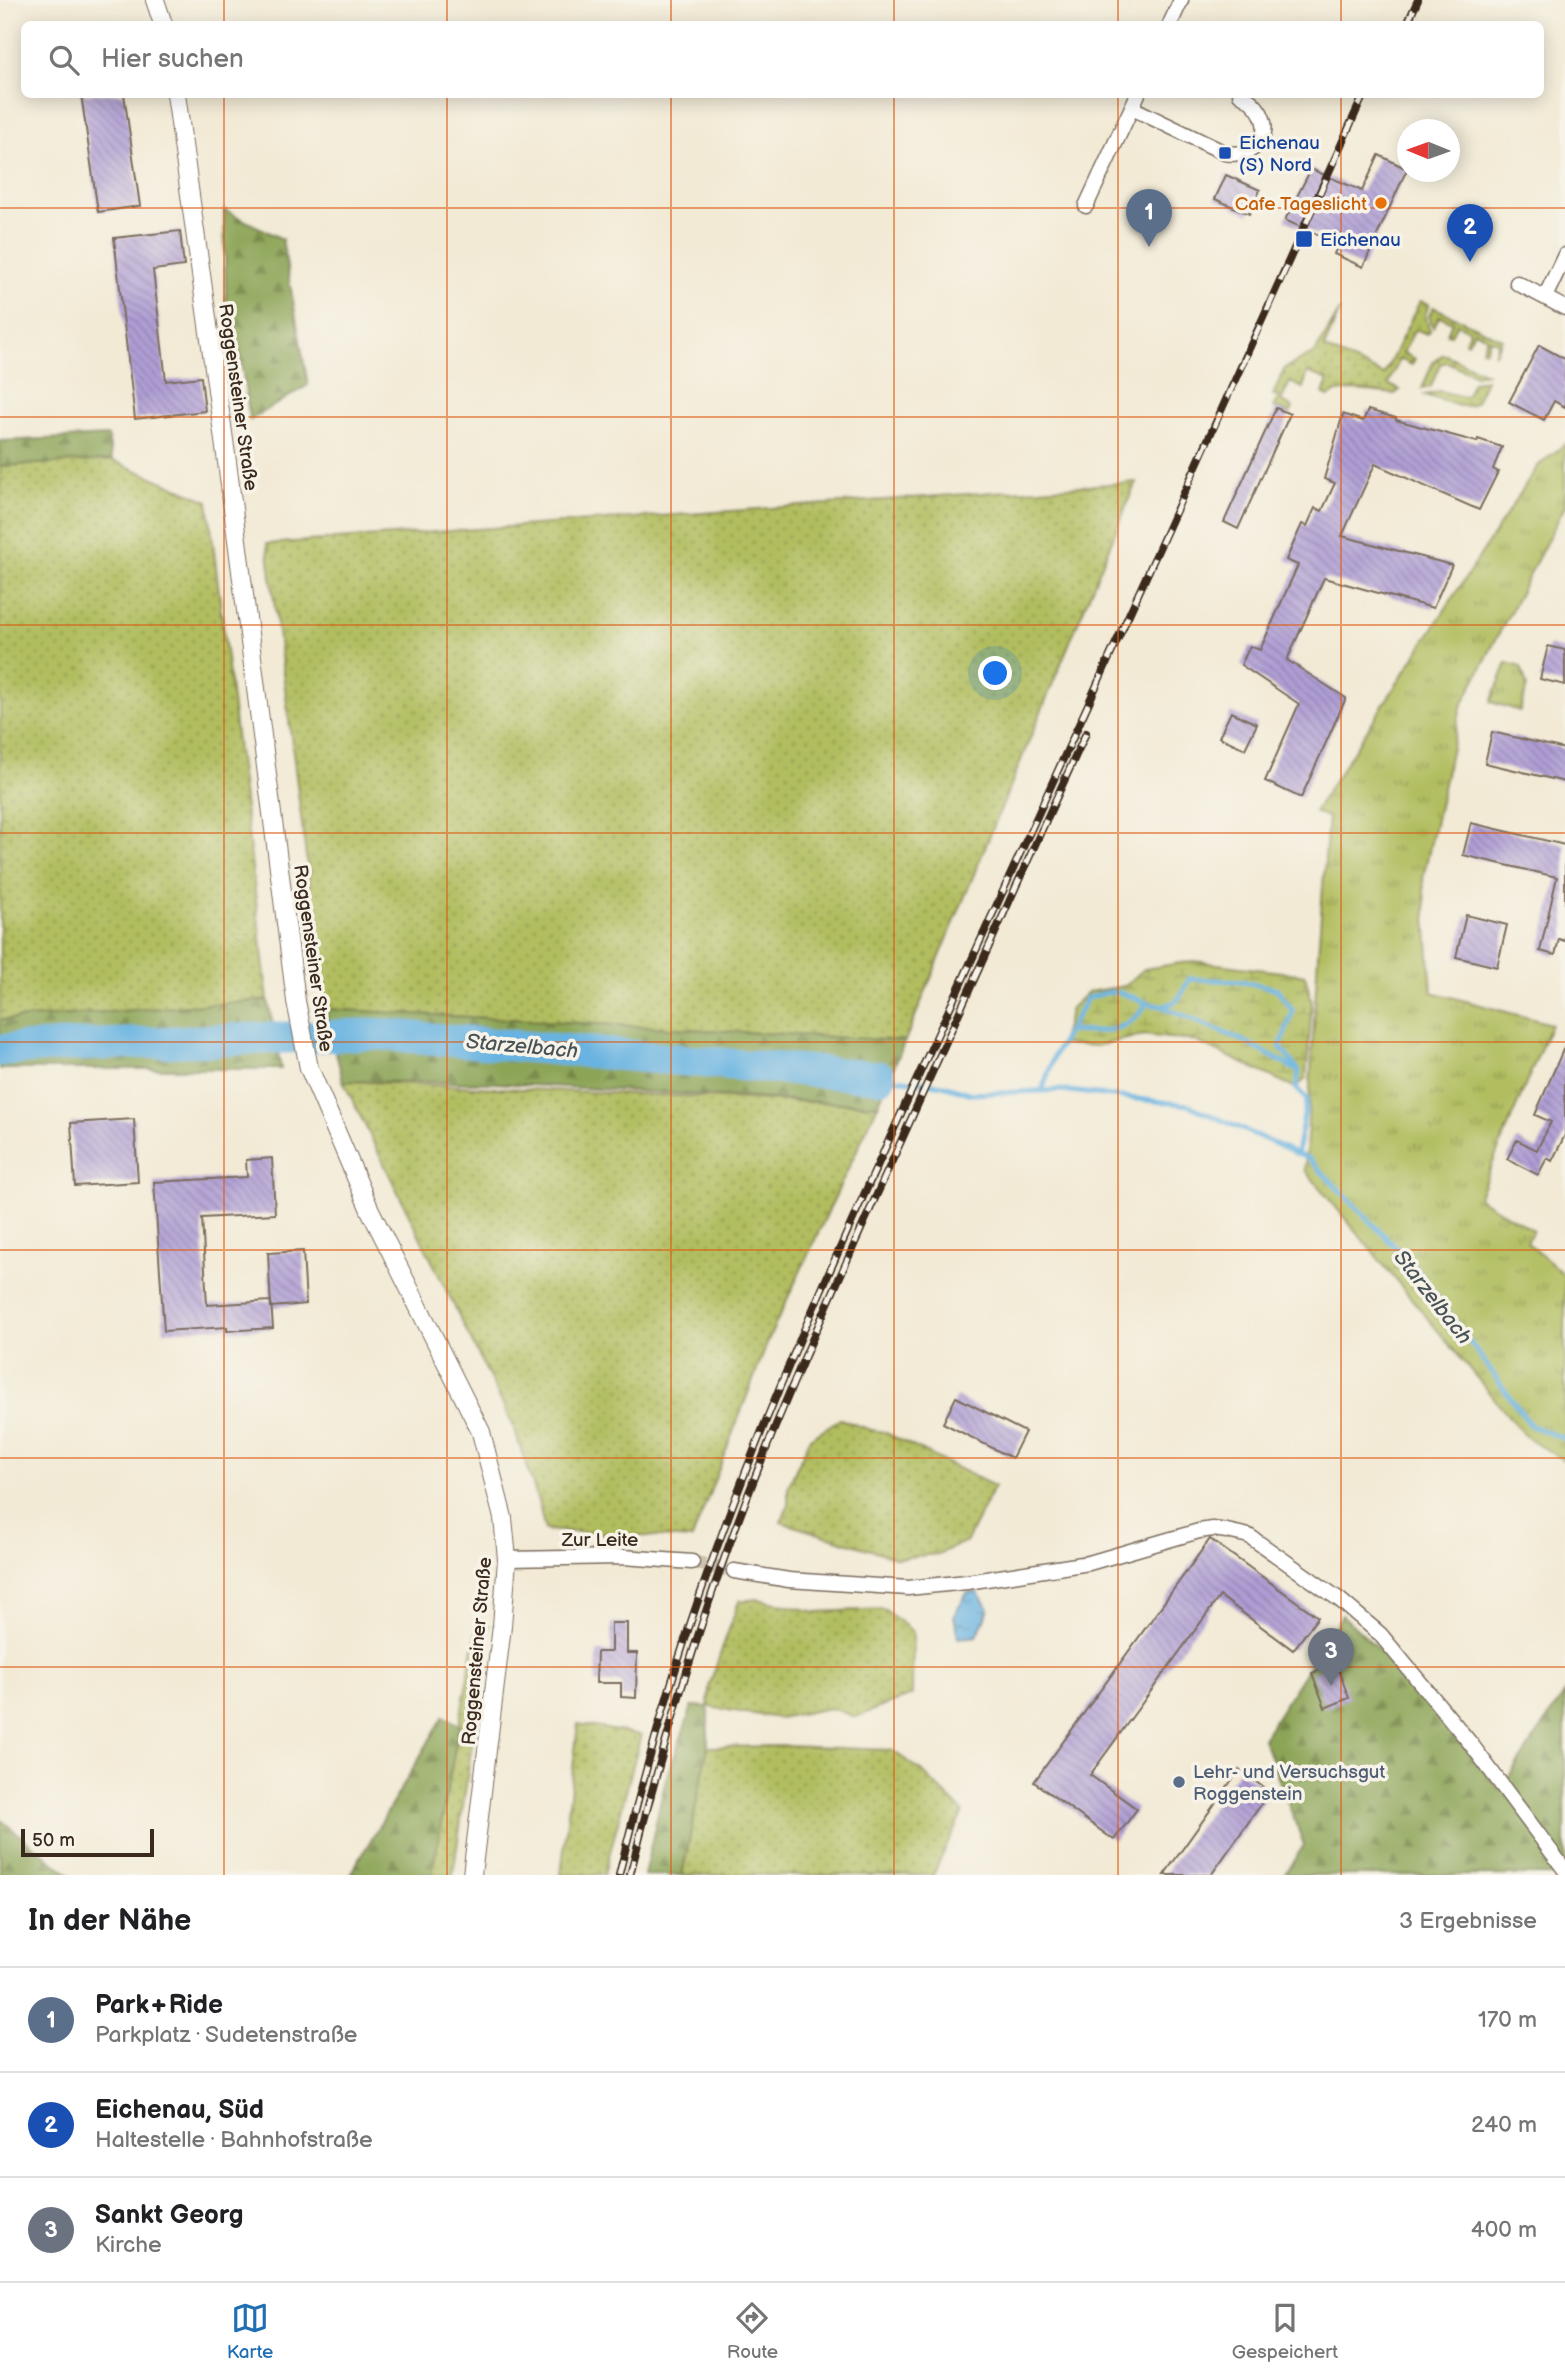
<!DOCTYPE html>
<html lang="de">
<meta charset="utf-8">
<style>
body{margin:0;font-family:"Balsamiq Sans",sans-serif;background:#f6f6f6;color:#202124}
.compass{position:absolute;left:1397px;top:119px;width:63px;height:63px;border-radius:50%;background:#fff;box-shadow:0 4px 18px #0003;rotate:271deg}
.scale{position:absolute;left:21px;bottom:18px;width:133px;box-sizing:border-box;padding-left:7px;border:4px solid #3b2a1e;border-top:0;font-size:19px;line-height:24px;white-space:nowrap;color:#3b2a1e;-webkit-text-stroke:5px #f7f3e8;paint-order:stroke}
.you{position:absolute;left:996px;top:674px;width:24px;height:24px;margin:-18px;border:5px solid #fff;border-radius:50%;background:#1a73e8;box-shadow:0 0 0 10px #1a73e833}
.badge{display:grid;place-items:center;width:46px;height:46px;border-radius:50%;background:#1f6fb2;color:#fff;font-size:23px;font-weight:700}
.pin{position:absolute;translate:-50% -58px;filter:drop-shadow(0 2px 4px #0008)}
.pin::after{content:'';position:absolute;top:37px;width:24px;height:21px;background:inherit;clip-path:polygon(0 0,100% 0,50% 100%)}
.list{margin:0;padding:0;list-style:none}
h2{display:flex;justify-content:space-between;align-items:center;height:91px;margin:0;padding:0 28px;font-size:30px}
h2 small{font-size:23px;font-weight:400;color:#757577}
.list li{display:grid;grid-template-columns:46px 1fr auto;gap:21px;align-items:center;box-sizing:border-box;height:105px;padding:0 28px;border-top:2px solid #e0e0e0}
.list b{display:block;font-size:26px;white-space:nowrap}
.list p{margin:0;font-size:23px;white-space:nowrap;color:#757577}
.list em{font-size:23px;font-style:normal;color:#757577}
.icon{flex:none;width:38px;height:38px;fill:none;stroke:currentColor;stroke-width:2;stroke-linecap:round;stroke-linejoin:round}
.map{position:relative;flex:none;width:1565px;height:1875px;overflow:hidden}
.search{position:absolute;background:#fff;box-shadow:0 4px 18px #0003;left:21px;right:21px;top:21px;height:77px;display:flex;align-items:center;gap:18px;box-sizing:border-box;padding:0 24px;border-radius:10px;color:#757577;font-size:26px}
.sheet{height:406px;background:#fff}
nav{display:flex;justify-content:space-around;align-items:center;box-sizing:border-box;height:98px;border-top:2px solid #e0e0e0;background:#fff;font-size:19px;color:#757577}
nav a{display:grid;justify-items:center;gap:4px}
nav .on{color:#1f6fb2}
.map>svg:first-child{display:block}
.grass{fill:url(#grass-dots);stroke:#76743e;stroke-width:2}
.forest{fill:url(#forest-firs);stroke:#64673a;stroke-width:2}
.wetland{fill:url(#wetland-marsh);stroke:#76743e;stroke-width:2}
.park{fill:url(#park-tufts);stroke:#76743e;stroke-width:2}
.water{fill:url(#water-ripples);stroke:#526e80;stroke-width:2}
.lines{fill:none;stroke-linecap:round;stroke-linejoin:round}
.stream{stroke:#68b3e1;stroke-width:5}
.river{stroke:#68b3e1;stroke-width:32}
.building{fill:url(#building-back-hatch)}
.minor-tunnel{stroke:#cdc4b0;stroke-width:14;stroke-dasharray:14 7;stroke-linecap:butt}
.minor-casing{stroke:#7b6d5e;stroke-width:17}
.tertiary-casing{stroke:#7b6d5e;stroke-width:20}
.minor{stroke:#fff;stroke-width:14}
.tertiary{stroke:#fff;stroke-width:18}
.rail-casing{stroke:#3b2a1e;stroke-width:8}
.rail{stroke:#f7f3e8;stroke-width:5;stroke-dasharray:16;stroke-linecap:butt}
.grid{fill:none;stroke:#df570d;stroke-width:2;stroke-opacity:0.55}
.transit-dot{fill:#1a4fb4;stroke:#f7f3e8;stroke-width:2.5}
.food-dot{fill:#e8710a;stroke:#f7f3e8;stroke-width:2.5}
.service-dot{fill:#5c6f8a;stroke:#f7f3e8;stroke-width:2.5}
.labels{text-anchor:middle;stroke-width:7;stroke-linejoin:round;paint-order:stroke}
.transit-label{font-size:19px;fill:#164399;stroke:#f7f3e8;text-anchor:start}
.food-label{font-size:19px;fill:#c56008;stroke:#f7f3e8;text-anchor:end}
.street-label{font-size:19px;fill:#3b2a1e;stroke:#f7f3e8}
.service-label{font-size:19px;fill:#4e5e75;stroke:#f7f3e8;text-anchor:start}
.water-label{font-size:21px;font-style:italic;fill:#485358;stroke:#f7f3e8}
</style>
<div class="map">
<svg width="1565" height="1875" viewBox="0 0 1565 1875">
<defs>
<pattern id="grass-dots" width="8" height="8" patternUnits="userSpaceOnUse" patternTransform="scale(1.75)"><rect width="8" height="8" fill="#b1bd5f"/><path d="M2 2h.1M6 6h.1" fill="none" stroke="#919a4e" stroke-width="1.8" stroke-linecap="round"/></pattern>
<pattern id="forest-firs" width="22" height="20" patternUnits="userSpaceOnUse" patternTransform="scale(1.75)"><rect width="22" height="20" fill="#8ca456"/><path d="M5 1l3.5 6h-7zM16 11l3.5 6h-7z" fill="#748647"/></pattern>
<pattern id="wetland-marsh" width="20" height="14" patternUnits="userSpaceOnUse" patternTransform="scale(1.75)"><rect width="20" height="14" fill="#b1bd5f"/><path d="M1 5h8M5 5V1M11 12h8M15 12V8" fill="none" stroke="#919a4e"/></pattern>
<pattern id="park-tufts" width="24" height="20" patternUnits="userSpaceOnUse" patternTransform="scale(1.75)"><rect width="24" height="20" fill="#b1bd5f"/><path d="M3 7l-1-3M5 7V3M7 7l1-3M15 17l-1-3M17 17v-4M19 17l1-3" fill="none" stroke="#919a4e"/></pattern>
<pattern id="water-ripples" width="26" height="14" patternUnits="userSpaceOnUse" patternTransform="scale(1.75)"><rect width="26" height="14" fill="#68b3e1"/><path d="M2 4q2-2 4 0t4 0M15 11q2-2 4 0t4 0" fill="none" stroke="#5792b6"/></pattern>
<pattern id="building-back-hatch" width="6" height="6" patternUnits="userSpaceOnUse" patternTransform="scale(1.75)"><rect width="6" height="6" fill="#af9ed5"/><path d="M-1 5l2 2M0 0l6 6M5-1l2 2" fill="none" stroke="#9081ac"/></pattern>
</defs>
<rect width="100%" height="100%" fill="#f7f3e8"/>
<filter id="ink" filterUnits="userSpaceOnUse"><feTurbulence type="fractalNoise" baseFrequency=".0143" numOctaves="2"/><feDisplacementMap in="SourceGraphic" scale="14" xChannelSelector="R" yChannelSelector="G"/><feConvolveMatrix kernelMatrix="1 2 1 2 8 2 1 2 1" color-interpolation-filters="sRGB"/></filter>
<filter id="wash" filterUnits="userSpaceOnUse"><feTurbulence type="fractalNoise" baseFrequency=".00686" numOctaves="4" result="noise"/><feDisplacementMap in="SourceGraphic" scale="28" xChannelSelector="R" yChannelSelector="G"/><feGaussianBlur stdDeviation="1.57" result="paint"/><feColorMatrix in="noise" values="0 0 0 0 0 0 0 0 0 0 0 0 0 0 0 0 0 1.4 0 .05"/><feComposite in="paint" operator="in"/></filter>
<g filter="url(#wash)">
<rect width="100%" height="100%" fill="#f2ead5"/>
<g class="grass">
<path d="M1420,301L1429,304L1425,315L1430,331L1427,334L1415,329L1403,353L1415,359L1412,365L1400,359L1388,384L1400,390L1395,394L1355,390L1337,392L1328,397L1323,393L1328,380L1308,372L1303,388L1290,382L1281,401L1293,408L1290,414L1274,407L1279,398L1273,395L1285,368L1315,353L1340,310L1324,348L1384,375Z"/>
<path d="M1433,307L1502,339L1494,355L1498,342L1490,339L1485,351L1482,349L1487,337L1474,331L1468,343L1465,342L1470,330L1457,324L1451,335L1447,334L1452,322L1440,316L1433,327L1429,316Z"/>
<path d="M1442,355H1446L1486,373L1475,375L1447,362L1440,364L1431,387L1422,389L1433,362Z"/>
<path d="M1486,380L1476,402L1469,406H1459L1425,395L1440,391L1464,397L1467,395L1473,382Z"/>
<path d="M112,460L208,501L268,1000L0,1020V466Z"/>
<path d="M1136,482L905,1041L325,1009L267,544Z"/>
<path d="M343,1081L878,1105L770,1336L692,1539L545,1530L538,1501L513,1425Z"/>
<path d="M840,1419L871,1430L884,1432L994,1486L967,1541L938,1554L897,1558L781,1522L788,1505V1487L810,1438Z"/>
<path d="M758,1599L816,1612L884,1609L913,1632L912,1695L856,1717L830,1708L779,1718L708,1707L709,1686L739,1601Z"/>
<path d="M489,1625L453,1875H432L477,1626Z"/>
<path d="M578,1724L641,1735L604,1875H561Z"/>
<path d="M788,1746L891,1750L921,1770L963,1812L933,1875H682L708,1747Z"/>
</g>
<g class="forest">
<path d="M224,210L282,239L308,385L250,420L239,347L226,304Z"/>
<path d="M108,436L112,460L0,466V441Z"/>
<path d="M268,1000L281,1069H0V1020Z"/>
<path d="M325,1009L905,1041L878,1105L495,1083L343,1081Z"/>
<path d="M1342,1615L1423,1691L1500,1790L1565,1693V1875H1284L1304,1845L1263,1738Z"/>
<path d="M692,1706L708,1707V1747L682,1875H644L665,1783Z"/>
<path d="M444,1716L459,1725L432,1875H350Z"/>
<path d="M0,1819L70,1875H0Z"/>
</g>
<path class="wetland" d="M1193,961L1305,975L1312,1003L1306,1078L1296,1088L1195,1041L1144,1035L1096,1046L1061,1044L1071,1008L1088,992L1125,986L1144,969Z"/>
<g class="park">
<path d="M1565,444V506L1461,707L1423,878L1432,992L1551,1024L1478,1198L1533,1230L1527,1242L1565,1276V1461L1524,1435L1305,1170L1318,955L1328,817L1314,812L1538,466Z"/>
<path d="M1507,663L1521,667L1527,686L1520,711L1491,702Z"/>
</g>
<path class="water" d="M977,1592L989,1609L977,1636L958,1638L954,1615L967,1593Z"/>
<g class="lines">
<g class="stream">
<path d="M1161,1006L1244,1041L1296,1070"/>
<path d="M1068,1031C1100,1033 1128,1034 1146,1004"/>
<path d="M880,1077L943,1085L972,1094L1061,1090L1188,1105L1309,1159L1415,1267L1531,1426L1565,1439"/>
<path d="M1042,1091L1054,1056L1087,998C1096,996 1106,992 1114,992C1135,993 1158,1017 1178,999C1182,995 1186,985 1189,979L1241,981L1277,989L1293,1011L1280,1047L1299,1071L1296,1088L1307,1099L1297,1154"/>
</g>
<path class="river" d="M0,1050L61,1046L377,1034L880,1077"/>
</g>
<g id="blocks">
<g class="building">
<path d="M81,94H124L140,206L98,212Z"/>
<path d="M1379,155L1407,169L1363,267L1334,254L1338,244L1285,220L1311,169L1362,191Z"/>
<path d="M1226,175L1260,190L1249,214L1215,199Z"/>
<path d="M180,231L184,266L153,270L166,381L201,377L205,411L135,419L114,238Z"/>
<path d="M1539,345L1565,359V407L1554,401L1544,420L1509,402Z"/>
<path d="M1276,408L1290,414L1238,529L1224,522Z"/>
<path d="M1368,410L1396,418V420L1477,442L1478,439L1502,447L1493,469L1498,472L1479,510L1375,464L1342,536L1452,565L1433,608L1324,578L1287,660L1346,698L1301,798L1265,781L1299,704L1241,665L1250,646L1260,650L1298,565L1286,560L1302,524L1307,526L1315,508L1322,511L1335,483L1324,479L1343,414L1363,421Z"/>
<path d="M1548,646L1565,650V685L1540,679Z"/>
<path d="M1231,712L1257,724L1245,749L1219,737Z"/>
<path d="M1492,732L1565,749V782L1485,763Z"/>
<path d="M1471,823L1565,845V941L1559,939L1555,955L1540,951L1557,877L1463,855Z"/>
<path d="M1466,915L1507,925L1497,967L1456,957Z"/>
<path d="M1565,1045V1135L1552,1161L1547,1158L1538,1175L1507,1159L1517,1140L1537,1150L1551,1122L1535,1115Z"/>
<path d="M134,1119L138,1182L75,1186L71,1123Z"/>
<path d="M272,1158L275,1214L202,1218L207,1305L271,1301L273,1328L227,1331V1327L164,1331L154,1182L247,1177L246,1160Z"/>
<path d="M303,1251L306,1304L271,1307L268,1253Z"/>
<path d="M956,1397L1025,1432L1012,1458L943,1423Z"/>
<path d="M1210,1539L1318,1617L1293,1650L1220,1596L1090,1775L1137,1809L1114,1840L1034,1782Z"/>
<path d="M611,1623H627V1653H637L636,1698L621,1697V1683H596L597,1652H611Z"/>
<path d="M1336,1664L1349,1698L1325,1708L1312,1673Z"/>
<path d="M1239,1770L1270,1792L1211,1875H1164Z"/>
</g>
</g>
</g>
<g filter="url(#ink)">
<use href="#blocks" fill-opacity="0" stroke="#7b6d5e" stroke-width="2"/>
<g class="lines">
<path class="minor-tunnel" d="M692,1562L734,1571"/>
<defs>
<g id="minor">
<path d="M1170,24L1181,0"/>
<path d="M1132,108L1225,153C1268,160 1280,115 1240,94"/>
<path d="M1086,206L1138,94"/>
<path d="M1517,283L1565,308"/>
<path d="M1545,297L1565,255"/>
<path d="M507,1559L623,1557L692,1562"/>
<path d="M734,1571L789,1580L908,1588L967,1582L1089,1563L1199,1531L1213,1529L1227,1531L1249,1536L1340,1600L1380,1634L1471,1744L1565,1870"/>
</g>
<g id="tertiary">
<path d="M155,0L163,24"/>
<path d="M176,94L227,462L296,1001L309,1068L370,1210L481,1432L503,1518L507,1559L502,1626L472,1875"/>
</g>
</defs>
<use href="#minor" class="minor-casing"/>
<use href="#tertiary" class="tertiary-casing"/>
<use href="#minor" class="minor"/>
<use href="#tertiary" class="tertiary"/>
<defs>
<g id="rail">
<path d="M1407,24L1418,0"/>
<path d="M619,1875C642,1781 668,1687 700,1595C773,1384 870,1182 963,979C1097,684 1232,390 1364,94"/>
<path d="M630,1875C653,1783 679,1692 709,1602C763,1443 833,1291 902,1139C963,1004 1024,868 1086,733"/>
</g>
</defs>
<use href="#rail" class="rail-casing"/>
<use href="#rail" class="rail"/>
</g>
</g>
<path class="grid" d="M224,0V24M447,0V24M671,0V24M894,0V24M1118,0V24M1341,0V24M224,94V1875M447,94V1875M671,94V1875M894,94V1875M1118,94V1875M1341,94V1875M0,208H1565M0,417H1565M0,625H1565M0,833H1565M0,1042H1565M0,1250H1565M0,1458H1565M0,1667H1565"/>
<g class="transit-dot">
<rect x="1218" y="146" width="14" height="14" rx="3.5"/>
<rect x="1295" y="230" width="18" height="18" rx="3.5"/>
</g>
<circle class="food-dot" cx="1381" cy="203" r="7"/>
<circle class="service-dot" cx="1179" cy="1782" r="7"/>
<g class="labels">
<g class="transit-label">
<text x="1239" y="149">Eichenau<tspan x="1239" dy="22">(S) Nord</tspan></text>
<text x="1320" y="246">Eichenau</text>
</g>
<g class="food-label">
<text x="1367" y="210">Cafe Tageslicht</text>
</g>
<g class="street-label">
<text transform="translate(239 397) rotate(82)" y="7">Roggensteiner Straße</text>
<text transform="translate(314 958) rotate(82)" y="7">Roggensteiner Straße</text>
<text x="600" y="1546">Zur Leite</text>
<text transform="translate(476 1651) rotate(-85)" y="7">Roggensteiner Straße</text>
</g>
<g class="service-label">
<text x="1193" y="1778">Lehr- und Versuchsgut<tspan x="1193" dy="22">Roggenstein</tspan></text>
</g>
<g class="water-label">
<text transform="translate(522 1046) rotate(5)" y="7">Starzelbach</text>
<text transform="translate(1433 1297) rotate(52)" y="7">Starzelbach</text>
</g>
</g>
</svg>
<svg class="compass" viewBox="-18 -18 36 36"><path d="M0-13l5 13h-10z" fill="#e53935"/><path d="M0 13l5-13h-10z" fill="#757577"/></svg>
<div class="scale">50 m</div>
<div class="you"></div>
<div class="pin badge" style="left:1149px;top:247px;background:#5c6f8a">1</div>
<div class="pin badge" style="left:1470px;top:262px;background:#1a4fb4">2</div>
<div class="pin badge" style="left:1331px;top:1686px;background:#6b7280">3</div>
<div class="search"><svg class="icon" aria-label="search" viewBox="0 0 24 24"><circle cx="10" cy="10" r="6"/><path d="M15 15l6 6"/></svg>Hier suchen</div>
</div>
<section class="sheet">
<h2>In der Nähe<small>3 Ergebnisse</small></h2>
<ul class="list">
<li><span class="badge" style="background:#5c6f8a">1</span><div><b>Park+Ride</b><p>Parkplatz · Sudetenstraße</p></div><em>170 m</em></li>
<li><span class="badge" style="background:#1a4fb4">2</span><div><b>Eichenau, Süd</b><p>Haltestelle · Bahnhofstraße</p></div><em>240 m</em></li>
<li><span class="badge" style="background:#6b7280">3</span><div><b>Sankt Georg</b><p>Kirche</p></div><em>400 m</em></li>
</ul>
</section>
<nav>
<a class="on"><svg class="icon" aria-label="map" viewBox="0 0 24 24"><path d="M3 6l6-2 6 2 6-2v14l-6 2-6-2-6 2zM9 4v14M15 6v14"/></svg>Karte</a>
<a><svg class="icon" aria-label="directions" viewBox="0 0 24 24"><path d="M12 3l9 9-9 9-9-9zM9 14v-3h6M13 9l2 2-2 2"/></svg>Route</a>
<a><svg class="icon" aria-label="saved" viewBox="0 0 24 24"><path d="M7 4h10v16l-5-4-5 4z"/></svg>Gespeichert</a>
</nav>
